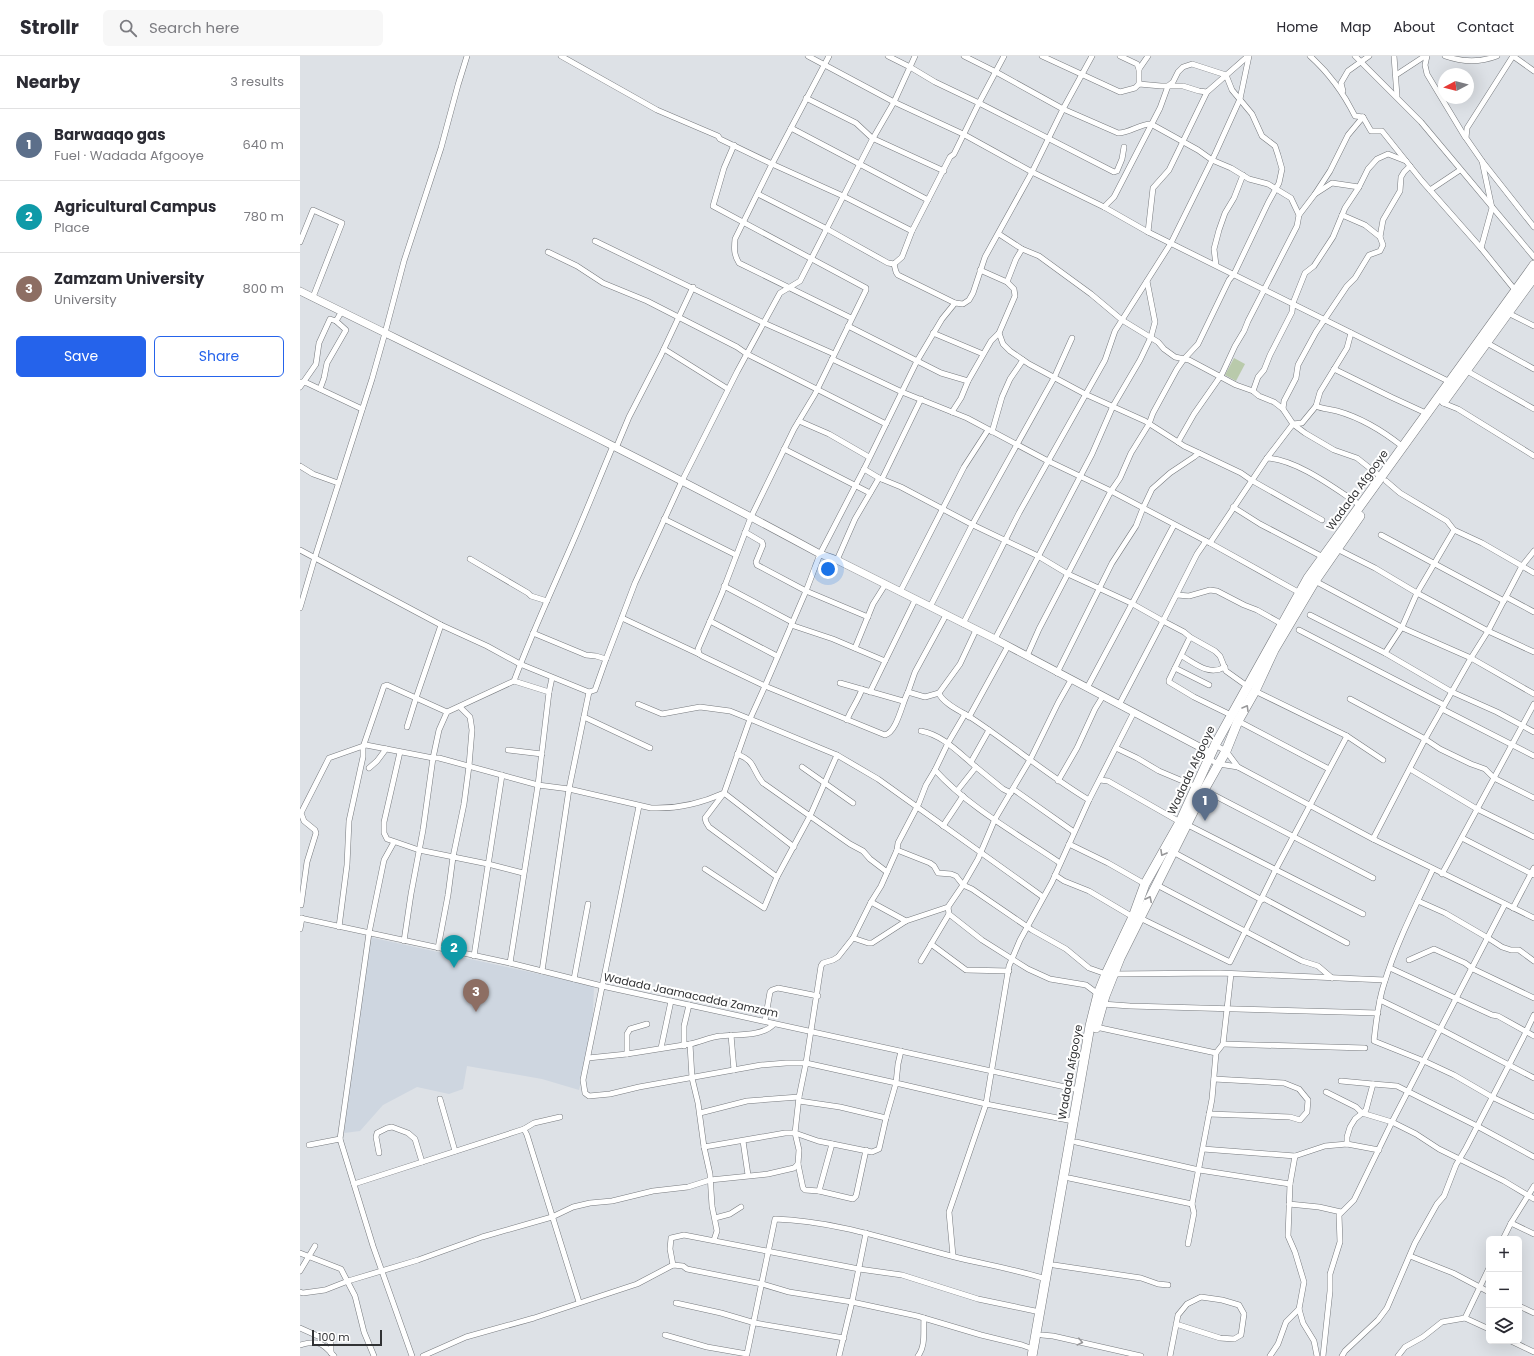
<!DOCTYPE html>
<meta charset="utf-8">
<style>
body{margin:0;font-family:Poppins,sans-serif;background:#f7f7f7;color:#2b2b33}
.controls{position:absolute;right:12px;bottom:12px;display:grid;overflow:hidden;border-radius:6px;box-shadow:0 4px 16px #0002}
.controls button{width:36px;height:36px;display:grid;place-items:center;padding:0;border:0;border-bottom:1px solid #e1e1e2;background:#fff;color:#2b2b33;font:20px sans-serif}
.compass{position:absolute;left:1138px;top:12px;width:36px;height:36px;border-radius:50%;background:#fff;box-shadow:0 4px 16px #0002;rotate:263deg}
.scale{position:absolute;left:12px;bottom:10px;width:70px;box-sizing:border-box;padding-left:4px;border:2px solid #313234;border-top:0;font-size:11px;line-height:14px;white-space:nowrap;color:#313234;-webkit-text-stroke:3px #fff;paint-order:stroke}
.you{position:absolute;left:528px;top:513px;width:14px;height:14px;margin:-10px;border:3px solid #fff;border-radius:50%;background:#1a73e8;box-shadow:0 0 0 6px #1a73e833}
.badge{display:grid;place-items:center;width:26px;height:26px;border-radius:50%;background:#2563eb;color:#fff;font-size:13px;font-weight:700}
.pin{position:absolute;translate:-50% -33px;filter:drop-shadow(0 1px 2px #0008)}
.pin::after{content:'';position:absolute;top:21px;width:14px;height:12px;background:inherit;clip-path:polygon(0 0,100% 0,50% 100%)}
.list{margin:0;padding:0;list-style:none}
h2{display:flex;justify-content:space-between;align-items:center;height:52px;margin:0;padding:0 16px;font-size:17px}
h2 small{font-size:13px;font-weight:400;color:#7c7c81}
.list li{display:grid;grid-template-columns:26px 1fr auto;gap:12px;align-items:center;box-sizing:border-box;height:72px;padding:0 16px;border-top:1px solid #e1e1e2}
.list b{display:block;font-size:15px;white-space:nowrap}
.list p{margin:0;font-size:13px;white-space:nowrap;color:#7c7c81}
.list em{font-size:13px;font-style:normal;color:#7c7c81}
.actions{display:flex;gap:8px;padding:12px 16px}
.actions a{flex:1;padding:9px 0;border:1px solid #2563eb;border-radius:6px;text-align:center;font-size:14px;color:#2563eb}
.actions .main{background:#2563eb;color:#fff}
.icon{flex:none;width:22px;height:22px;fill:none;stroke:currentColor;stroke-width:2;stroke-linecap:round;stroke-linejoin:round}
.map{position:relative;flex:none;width:1234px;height:1300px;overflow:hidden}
header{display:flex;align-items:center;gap:24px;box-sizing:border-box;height:56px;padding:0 20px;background:#fff;border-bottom:1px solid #e1e1e2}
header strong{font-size:19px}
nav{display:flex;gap:22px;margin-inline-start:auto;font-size:14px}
.search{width:280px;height:36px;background:#f7f7f7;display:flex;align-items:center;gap:10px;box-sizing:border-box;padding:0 14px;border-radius:6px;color:#7c7c81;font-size:15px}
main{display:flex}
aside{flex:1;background:#fff}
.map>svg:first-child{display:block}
.built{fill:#ced6e0}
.green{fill:#b9caab}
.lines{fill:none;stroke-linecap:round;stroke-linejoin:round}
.street-casing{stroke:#777a7e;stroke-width:6}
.secondary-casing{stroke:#777a7e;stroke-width:8}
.highway-casing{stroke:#777a7e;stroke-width:10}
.street{stroke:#fff;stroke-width:5}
.secondary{stroke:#fff;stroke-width:7}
.highway{stroke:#fff;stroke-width:9}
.oneway{stroke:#98989a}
.labels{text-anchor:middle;stroke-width:4;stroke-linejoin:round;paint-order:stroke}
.street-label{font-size:11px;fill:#313234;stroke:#fff}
</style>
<header>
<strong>Strollr</strong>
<div class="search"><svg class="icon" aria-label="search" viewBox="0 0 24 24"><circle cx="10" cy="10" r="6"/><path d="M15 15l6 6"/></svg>Search here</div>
<nav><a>Home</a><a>Map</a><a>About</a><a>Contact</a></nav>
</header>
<main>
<aside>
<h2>Nearby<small>3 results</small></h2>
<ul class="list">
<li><span class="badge" style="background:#5c6f8a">1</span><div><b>Barwaaqo gas</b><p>Fuel · Wadada Afgooye</p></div><em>640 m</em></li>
<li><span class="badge" style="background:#0f9aa8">2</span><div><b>Agricultural Campus</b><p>Place</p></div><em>780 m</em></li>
<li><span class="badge" style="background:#8d6e63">3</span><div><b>Zamzam University</b><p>University</p></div><em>800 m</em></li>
</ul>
<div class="actions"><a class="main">Save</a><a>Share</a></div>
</aside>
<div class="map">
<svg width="1234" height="1300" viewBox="0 0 1234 1300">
<rect width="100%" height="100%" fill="#dde1e6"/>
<path class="built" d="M69,881L294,930L292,982L279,1034L242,1023L167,1010L163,1033L149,1038L117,1031L83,1049L60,1075L44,1077Z"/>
<path class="green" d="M934,302L945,308L936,325L925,319Z"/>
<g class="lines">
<defs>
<g id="street">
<path d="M261,0L357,54L418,80L420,83L472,108L529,0"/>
<path d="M508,0L594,46L663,78L732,116L804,151L848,176L1150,326"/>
<path d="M588,0L610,11L635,26L679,47L814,116L817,115L822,103L824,91"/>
<path d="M664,0L696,16L763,53L818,77C830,77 839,68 851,68L898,94L912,104L931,112L949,123L968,128L991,142L999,159L997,170L948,265L944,275L935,290L922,318L894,358L878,386L884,390L899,397L894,401L870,417L852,433L843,452L836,470L812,507L757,617"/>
<path d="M742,0L820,36L835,32L839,28L861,30H883L899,35L907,36L948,0"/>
<path d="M792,0L763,53L732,116L685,201L673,237L669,244L663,248L655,247L642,263L617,305L564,413L579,422L601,431L673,469L738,500L768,518L831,547L863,565L897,498L906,485L910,487L967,402L993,368L1002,367L1016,350L1020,336L1047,292L1051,277"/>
<path d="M820,0L837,8L839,13V28"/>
<path d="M1010,0C1029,17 1044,38 1055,60L1063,61L1071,75H1082L1122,125L1181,192L1215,234"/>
<path d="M1055,0L1121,66L1234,201"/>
<path d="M1094,0L1097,40"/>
<path d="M1127,0L1125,9L1127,18L1165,81"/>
<path d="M1145,0C1162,6 1179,7 1197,0"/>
<path d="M1213,0L1167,72L1166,82L1182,105L1234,171"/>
<path d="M1213,0L1234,15"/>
<path d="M839,13L848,0"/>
<path d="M1096,19L1125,0"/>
<path d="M1043,35L1041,27L1048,15L1069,0"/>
<path d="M506,42L556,67L572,82L644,115"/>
<path d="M491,72L628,144"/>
<path d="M434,89L424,112L413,150L566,232V234L515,338L494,373L451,461L422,537L398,593L399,598L402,600L465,630L450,663L537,699L510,760L463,727C451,713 457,706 437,698"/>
<path d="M1130,134L1160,114"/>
<path d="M458,138L527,173L588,207L594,208L602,201L612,175"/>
<path d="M1015,138L1030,115L1048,79L1063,61"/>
<path d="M999,159L1015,138L1032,127L1059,131"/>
<path d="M848,176L853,132L869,114L907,36"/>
<path d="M1080,181L1083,164L1100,135L1101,121L1104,116L1110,110"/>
<path d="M295,185L464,267L534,298"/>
<path d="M0,186L13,154L42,167L13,241"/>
<path d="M1181,192L1192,152L1182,105"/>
<path d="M722,193L739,200L791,238L822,264L858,286L864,293L875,301L889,304L936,329L953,335"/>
<path d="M248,196L277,210L303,227L347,245L437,291L447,298L586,368"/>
<path d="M594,208L596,216L598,219L655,247"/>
<path d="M916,209L914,193L919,174L925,157L934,142L943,119"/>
<path d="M680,214L707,226"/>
<path d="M1208,257L1234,270"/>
<path d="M551,262L439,207C434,199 434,193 435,183L472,108L543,140L612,175L650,101L654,98L679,47L704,0"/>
<path d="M548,270L641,317L668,325"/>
<path d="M633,277L683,298"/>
<path d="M699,277L703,288L710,295L729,308L785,338L845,365L878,386"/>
<path d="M1187,287L1234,313"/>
<path d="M364,293L428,333"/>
<path d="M532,303L602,336L667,362L748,405L811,435L906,485"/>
<path d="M1034,313L1091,341L1128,358"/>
<path d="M1167,315L1234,353"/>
<path d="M1,326L7,327L62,353"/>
<path d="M0,331L16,308L19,287L30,263L36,265L42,255"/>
<path d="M20,333L24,322L27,307L46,274L36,265"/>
<path d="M1143,347L1158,353L1234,400"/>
<path d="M1016,350C1022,353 1030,353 1037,355C1062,362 1083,375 1103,391"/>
<path d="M983,353L984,345L996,322L998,309L1016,276L1047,230L1055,222L1069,199L1080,195L1083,189L1080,181L1065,169L1042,159"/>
<path d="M652,356L661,342L668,325L691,285L699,277L715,240L714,233L707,226L716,203L722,193L699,178"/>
<path d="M499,365L529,378L569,401"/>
<path d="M692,376L702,341L710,323L723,304"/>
<path d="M316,392L329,361L361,299L393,231"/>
<path d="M484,393L570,437"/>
<path d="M899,397L941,417L951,424L1022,464"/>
<path d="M967,402C998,404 1034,432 1060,449"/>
<path d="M0,410L13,418L38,427"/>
<path d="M564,413L520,498L506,535L465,630L585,679C597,676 602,647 608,636L625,641L639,637C642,647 662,656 670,661C710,687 747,719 789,744"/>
<path d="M1081,421L1057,402L1034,394L1005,377L993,368L983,353L974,346L959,340L953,335L958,321L964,314L970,299L992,256L993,247L1005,217L1014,210L1033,181L1045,152L1059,131L1068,113L1077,103L1088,98L1106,105"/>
<path d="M582,423L621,343"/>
<path d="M1086,425L1100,437L1147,465L1154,474L1182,487L1222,510L1234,495"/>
<path d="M933,451L960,468L1023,501"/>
<path d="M364,463L436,499"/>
<path d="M1154,474L1117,537L1102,571L1085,597L1152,636L1197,656L1234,676"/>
<path d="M445,476L462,486L463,489L456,506L457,509L506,535L568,561"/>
<path d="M1081,479L1204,545"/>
<path d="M910,487L1000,537"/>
<path d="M1037,493L1075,512L1117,537L1188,575L1234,596"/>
<path d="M0,494L141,569L187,590L220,608L289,636L295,634L306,603L335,527L382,425L437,316L480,237L500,225L572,84L594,46L615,0"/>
<path d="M170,503L228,537L231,540L247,545"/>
<path d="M537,504L555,463L579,422"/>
<path d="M1015,525L1105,573L1171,602L1234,638"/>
<path d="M424,530L492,566"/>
<path d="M600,536L664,411L688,374"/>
<path d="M877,539L889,540L910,534L917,535L944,549L957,554L982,568"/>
<path d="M1206,541L1234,556"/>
<path d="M630,551L671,471L754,322L772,282"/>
<path d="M0,552L15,501L72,323L85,277L104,205L141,92L158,29L167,0"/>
<path d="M1010,559L1085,597"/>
<path d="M322,562L399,598"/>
<path d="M410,565L477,600"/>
<path d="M663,568L719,457L805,304L815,275L871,187L915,98L940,43L949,0"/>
<path d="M141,569L116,642L147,656"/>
<path d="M491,569L533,583L585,605"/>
<path d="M999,574L1144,649"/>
<path d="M233,577L286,599L296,600L306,603"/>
<path d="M890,581L915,595L920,600L926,615L947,630"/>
<path d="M695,583L792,398L813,350L840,304L851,281L855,266L847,225"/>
<path d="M555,592L573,548L585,529"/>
<path d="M727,600L739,573L811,435L820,422L831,397L849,368L853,357L877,313L884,303L898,288L929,224L934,218L968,147L979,127L982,113L978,99L975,90L962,80L952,58L932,34L926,19L892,8L883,11L878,16L873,26L868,30L860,52L814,141L804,151"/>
<path d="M882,600C896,608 909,620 925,611"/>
<path d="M875,612L909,629"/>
<path d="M540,627L603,645"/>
<path d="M787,632L874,469"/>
<path d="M955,635L1047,680L1083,704"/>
<path d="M249,636L252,622"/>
<path d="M570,636L615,544"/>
<path d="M608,636L615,616L646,559"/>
<path d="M639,637L660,608L676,574"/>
<path d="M1050,643L1125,683L1140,693L1171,708L1185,713L1194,722L1234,742"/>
<path d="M819,649L863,565L884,576L890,581L869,624V626L894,641L931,659"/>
<path d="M1142,653L1234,700"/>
<path d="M284,661L350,692"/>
<path d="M669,661L708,590"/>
<path d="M547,664C551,653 558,645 562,633"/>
<path d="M938,665L1029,713"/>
<path d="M621,675C643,679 659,697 676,711L657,735"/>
<path d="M915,689L926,695L938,711"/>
<path d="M816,692L837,702L859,715L897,731"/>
<path d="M208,694L242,698"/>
<path d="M100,696L84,766V777L87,783L119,794L188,808L223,817"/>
<path d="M537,699L578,723L743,841"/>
<path d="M908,703L919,708L938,711L1073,783L1234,862"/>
<path d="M671,706L689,674"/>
<path d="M502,711L553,747"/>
<path d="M676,711L703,733L711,737"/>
<path d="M69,712L77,705L86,693"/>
<path d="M1110,713L1177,753L1234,781"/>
<path d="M635,714L648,687L665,658"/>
<path d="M800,724L808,725L880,766"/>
<path d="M758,725L777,692L795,653L803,640"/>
<path d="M713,733L774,776"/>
<path d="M904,734L1073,822"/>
<path d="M339,750L283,1024L285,1037L289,1040L310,1038L339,1031L461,1009L486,1007H506L521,910L523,907L533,904L538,901L553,882L571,846L581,830L597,794L598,787L619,747L626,729L635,714C668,751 719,779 760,807"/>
<path d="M886,768L1063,858"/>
<path d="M643,770L663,740"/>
<path d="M1162,782L1234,819"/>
<path d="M1073,783L1125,683L1171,602L1188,575L1222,510L1234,517"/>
<path d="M769,788L808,807L845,828"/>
<path d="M597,794L630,807L634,810L638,817L651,818L656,820L663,829L672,833L732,874L766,893L789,912L806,918"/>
<path d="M873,796L962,844"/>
<path d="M405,813L464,852L477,821L510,760L550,788L563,795L570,803L587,816"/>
<path d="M1133,813C1115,851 1096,888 1084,928C1078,946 1076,966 1074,985L1124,1005L1154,1019L1192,1041L1234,1061"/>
<path d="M1142,818L1234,648"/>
<path d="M755,819L764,825L789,835L833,861"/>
<path d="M477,821L409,771L406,766L405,762L424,737L494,791"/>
<path d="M857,829L1002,905L1018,910L1032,922"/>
<path d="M963,842L1047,887"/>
<path d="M1118,845L1145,857L1188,882L1202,891L1211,894H1219L1234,905"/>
<path d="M571,846L606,865"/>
<path d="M1205,848L1092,1066L1116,1078L1139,1093L1204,1125L1234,1143"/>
<path d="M1,849L7,806L16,777L15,774L4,765L1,757L29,702L66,689L133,702L139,674L147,656L214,625"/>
<path d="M648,851L649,858L682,884L728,913L750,923L786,929L798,938"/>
<path d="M1213,852L1234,812"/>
<path d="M0,862L210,907L302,930L779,1034"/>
<path d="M840,862L930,906L976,813L1047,680"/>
<path d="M39,871L47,809L49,765L63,701V691L84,630L87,629L116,642L107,671"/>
<path d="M0,873L2,862"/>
<path d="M553,882L568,887H572L606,865L648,851L663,829L678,803L695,763L731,702L758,647L771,624"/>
<path d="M104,885L111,838L123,774L133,702H139L238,729L269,733L289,636"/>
<path d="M631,888L666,914L709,915"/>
<path d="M138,892L148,839L153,801L164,748L169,710L172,674L170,661L160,651"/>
<path d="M174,900L202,719"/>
<path d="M1109,904L1134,893L1165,907L1173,913L1234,942"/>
<path d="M621,905L649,858"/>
<path d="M210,907L238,729L249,636L214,625C231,579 252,534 272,488C286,456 299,423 313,390"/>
<path d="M1090,912L1192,959L1198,960L1234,980"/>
<path d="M242,915L269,733L351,752C377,753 400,748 424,737L450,663L430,655L400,651L362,658L338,648"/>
<path d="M813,918L920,917L1085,924"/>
<path d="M274,923L288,848"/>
<path d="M1080,944L1140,973L1234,1022"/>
<path d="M802,948L830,950L1078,957"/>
<path d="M465,965L470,936L472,934L478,932L518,940"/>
<path d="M347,968L330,973L327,978V998L390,988"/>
<path d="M796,971L916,997"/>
<path d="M431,979L434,1014"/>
<path d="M923,988L1065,992"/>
<path d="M384,990V970L389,949"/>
<path d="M361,992L371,945"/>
<path d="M601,995L598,1008L596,1027L506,1007L499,1041L495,1077L518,1085L572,1096L579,1093L586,1062L596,1027L686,1048L709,910L720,884L752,826L789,744L834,656"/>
<path d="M288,1002L327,998"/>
<path d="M1041,1025L1073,1028L1066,1054L1055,1063L1050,1071L1047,1081V1088"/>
<path d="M1073,1028L1097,1030L1177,1070L1234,1101"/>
<path d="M140,1043L155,1095"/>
<path d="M499,1045L540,1051L586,1062"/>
<path d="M400,1057L447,1045L499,1041"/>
<path d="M909,1058L990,1061L1000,1064L1007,1056L1008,1044L999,1033L984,1027L914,1023"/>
<path d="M260,1061L234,1067L224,1073L227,1079L279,1246"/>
<path d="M40,1083L69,877L84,804L94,786"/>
<path d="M443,1085L448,1119"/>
<path d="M776,1086L899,1114L990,1128"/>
<path d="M9,1089L40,1083L73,1190L112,1300"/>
<path d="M903,1093L995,1100L1025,1090L1047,1088L1079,1094"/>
<path d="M79,1097L76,1081L77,1077L87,1072L92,1071L108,1077L115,1083L122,1106"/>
<path d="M995,1100L990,1128L988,1180L995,1196L1004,1226L999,1253L1003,1267L1014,1285L1017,1300"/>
<path d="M498,1108L503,1132L505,1134L519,1135L553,1143L556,1140L566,1094"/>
<path d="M769,1122L892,1148"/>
<path d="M54,1128L224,1073"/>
<path d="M519,1135L532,1088"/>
<path d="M989,1148L1019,1151L1041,1156"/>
<path d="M415,1162L430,1158L441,1151"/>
<path d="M1211,1167L1234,1130"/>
<path d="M1203,1183L1211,1167L1234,1178"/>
<path d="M414,1184L417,1175L412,1150L410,1118L404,1091L398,1047L392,1022L390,988C400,986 410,981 420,980C437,978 462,981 474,968"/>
<path d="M888,1188L894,1157L892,1148L912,1043L916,997L923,988L931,918"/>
<path d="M0,1197L41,1213L55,1240L64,1276L74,1300"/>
<path d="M653,1200L649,1156L686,1048L773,1065"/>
<path d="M1110,1200L1153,1217L1189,1236"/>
<path d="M373,1209L370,1193L371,1182L384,1179L559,1213L602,1219L678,1243L740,1256"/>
<path d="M754,1209L841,1222L858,1228L868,1229"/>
<path d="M0,1215L15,1190"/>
<path d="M0,1236L3,1237L25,1234L48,1225L118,1204L182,1181L252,1161L273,1151L290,1147L312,1145L353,1135L388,1131L410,1124L468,1118L494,1112L498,1108L499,1094L495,1077H485L404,1091"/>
<path d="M376,1247L421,1257L455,1267L544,1282"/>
<path d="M1219,1250L1234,1257"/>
<path d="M1165,1262L1189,1273"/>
<path d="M0,1272L29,1285L31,1288V1297"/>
<path d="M365,1279L407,1291L447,1298L475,1163C535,1165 593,1185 651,1200C682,1208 715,1213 746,1223"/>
<path d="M742,1279L753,1280L841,1300"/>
<path d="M1211,1285L1234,1296"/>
<path d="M0,1289C18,1284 22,1286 34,1300"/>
<path d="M123,1300L166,1281L234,1262L337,1228L373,1209L383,1210L387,1213L462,1228L489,1236L552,1246L617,1260L681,1279L722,1289L733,1293"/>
<path d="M539,1300L552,1246L566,1177"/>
<path d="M618,1300C626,1290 623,1275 624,1262"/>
<path d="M870,1300L878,1259L887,1248L901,1241L922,1244L939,1249L944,1258L941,1279L934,1283L920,1282L876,1268"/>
<path d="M970,1300L978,1288L986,1266L999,1253"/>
<path d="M1023,1300L1030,1235V1218L1040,1186L1039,1159L1054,1144L1092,1066L1062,1057L1056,1051L1026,1036"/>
<path d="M1042,1300L1045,1295L1078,1264L1087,1252L1115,1187L1137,1148L1144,1140L1156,1109L1166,1092L1223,982L1234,959"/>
<path d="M1098,1300L1105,1291L1123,1281L1142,1266L1165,1262L1189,1212"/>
</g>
<path id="secondary" d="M0,235C174,321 349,405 520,498L537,504L695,583L911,697"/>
<g id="highway">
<path d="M1144,345L1234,221"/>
<path d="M796,972L805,940L820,902L904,734L926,695L938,665L955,635L974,594L1015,525L1060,460"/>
<path d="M732,1300L790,970L798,938L806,918L833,861L845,828L880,766L915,689L1008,522L1234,209"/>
</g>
</defs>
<use href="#street" class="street-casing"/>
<use href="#secondary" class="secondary-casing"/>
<use href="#highway" class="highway-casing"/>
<use href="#street" class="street"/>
<use href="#secondary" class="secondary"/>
<use href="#highway" class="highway"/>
</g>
<defs><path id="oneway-chevron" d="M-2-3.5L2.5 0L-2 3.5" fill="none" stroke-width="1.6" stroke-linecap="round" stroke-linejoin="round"/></defs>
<g class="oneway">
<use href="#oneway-chevron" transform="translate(946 652) rotate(-60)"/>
<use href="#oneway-chevron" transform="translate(863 797) rotate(119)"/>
<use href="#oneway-chevron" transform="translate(849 843) rotate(-64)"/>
<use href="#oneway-chevron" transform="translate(780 1286) rotate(13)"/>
</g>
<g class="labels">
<g class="street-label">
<text transform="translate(1057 434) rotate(-54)" y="4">Wadada Afgooye</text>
<text transform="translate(891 714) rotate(-65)" y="4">Wadada Afgooye</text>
<text transform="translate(391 939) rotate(12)" y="4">Wadada Jaamacadda Zamzam</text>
<text transform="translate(770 1016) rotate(-80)" y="4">Wadada Afgooye</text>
</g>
</g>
</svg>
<div class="controls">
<button>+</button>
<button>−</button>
<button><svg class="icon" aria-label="layers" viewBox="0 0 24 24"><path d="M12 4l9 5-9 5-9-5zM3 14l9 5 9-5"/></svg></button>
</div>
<svg class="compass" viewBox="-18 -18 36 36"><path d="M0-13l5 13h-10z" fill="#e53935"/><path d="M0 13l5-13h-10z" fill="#7c7c81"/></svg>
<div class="scale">100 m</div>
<div class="you"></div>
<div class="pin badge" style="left:905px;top:765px;background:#5c6f8a">1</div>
<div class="pin badge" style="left:154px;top:912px;background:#0f9aa8">2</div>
<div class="pin badge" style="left:176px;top:956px;background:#8d6e63">3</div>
</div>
</main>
